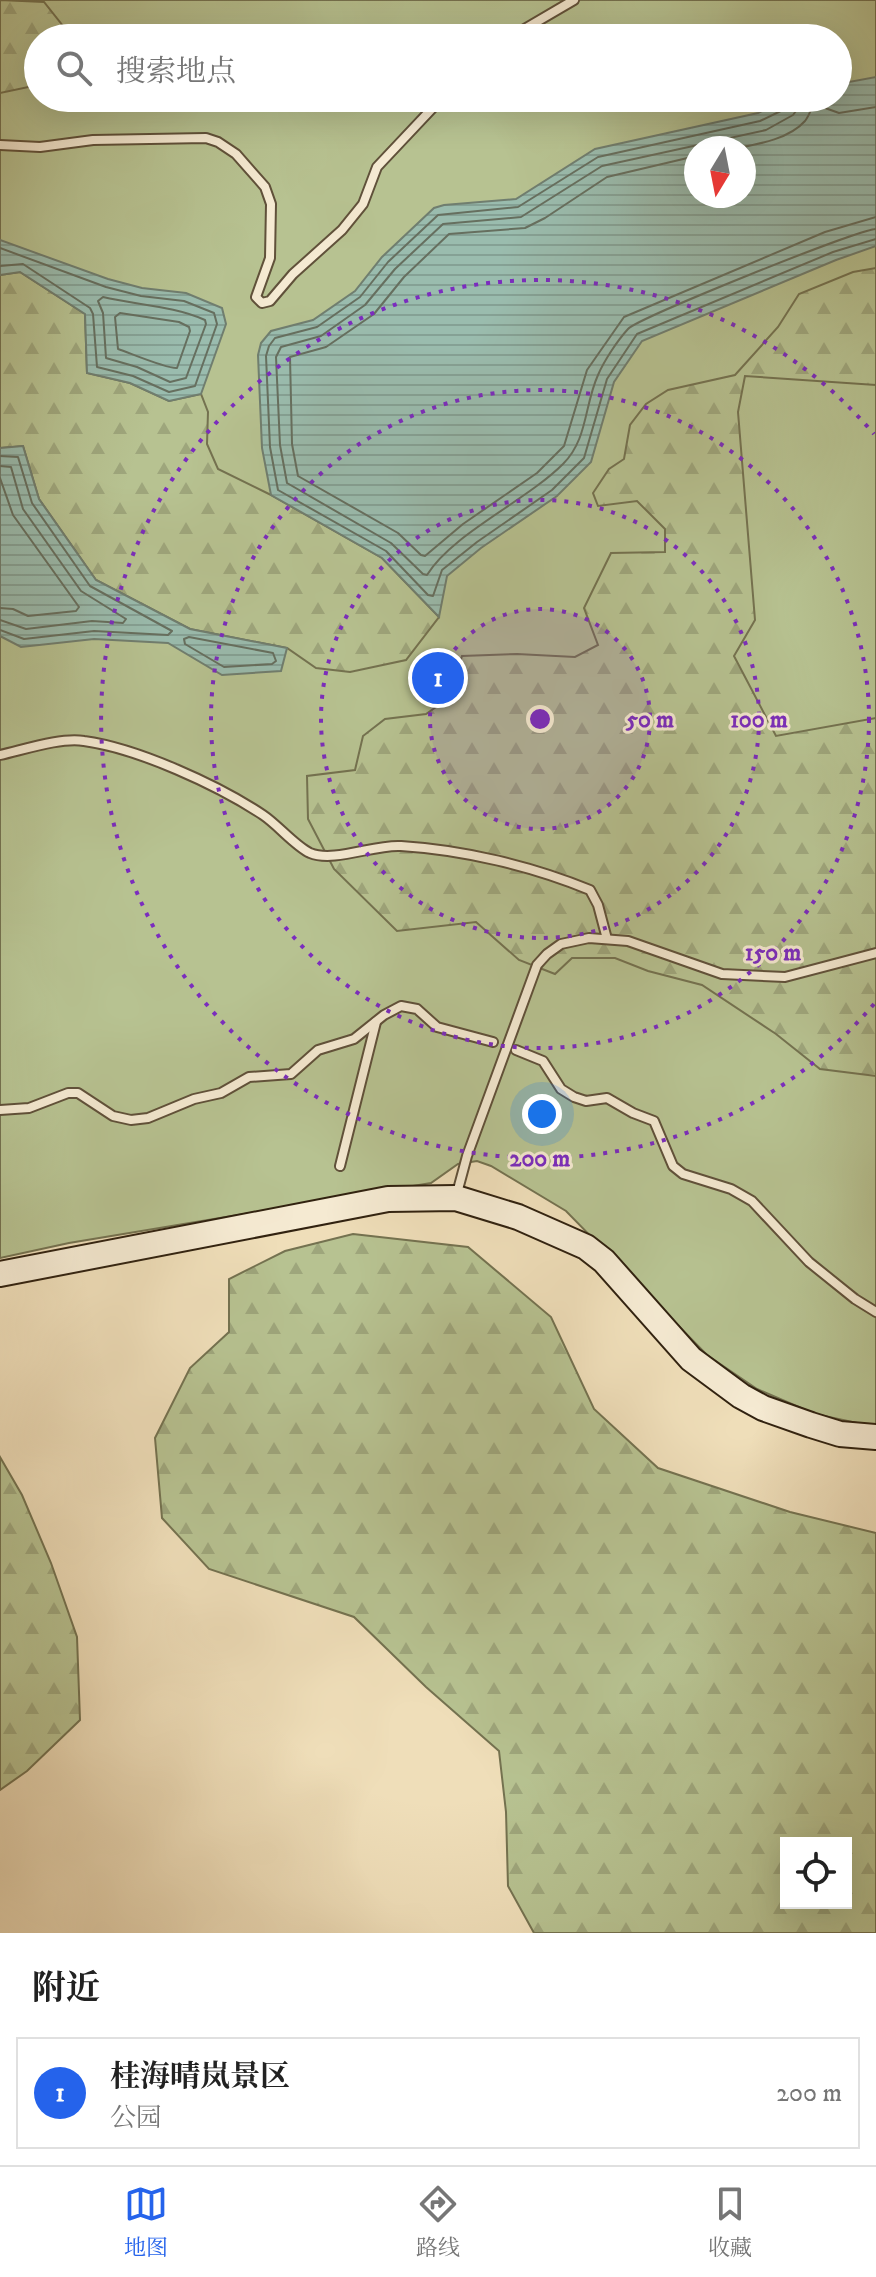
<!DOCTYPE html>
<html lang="zh">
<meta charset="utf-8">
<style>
body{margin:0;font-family:"IM FELL DW Pica","Noto Serif SC",serif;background:#f6f6f6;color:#222}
.controls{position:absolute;right:24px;bottom:24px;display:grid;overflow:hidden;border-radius:0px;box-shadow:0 8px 32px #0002}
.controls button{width:72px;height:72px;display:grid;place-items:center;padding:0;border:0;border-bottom:2px solid #e0e0e0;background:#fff;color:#222;font:40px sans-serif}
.compass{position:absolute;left:684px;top:136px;width:72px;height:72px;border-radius:50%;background:#fff;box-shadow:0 8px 32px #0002;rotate:190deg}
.you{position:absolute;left:542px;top:1114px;width:28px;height:28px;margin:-20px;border:6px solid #fff;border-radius:50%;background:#1a73e8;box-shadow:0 0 0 12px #1a73e833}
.badge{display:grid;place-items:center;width:52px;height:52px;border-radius:50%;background:#2563eb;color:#fff;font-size:26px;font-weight:700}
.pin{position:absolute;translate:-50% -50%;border:4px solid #fff;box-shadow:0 2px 8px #0006}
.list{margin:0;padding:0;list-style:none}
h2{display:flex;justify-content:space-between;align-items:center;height:104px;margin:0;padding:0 32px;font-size:34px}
h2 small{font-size:26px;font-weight:400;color:#767676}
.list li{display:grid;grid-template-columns:52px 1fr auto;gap:24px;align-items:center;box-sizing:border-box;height:112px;margin:0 16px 16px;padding:0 16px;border:2px solid #e0e0e0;border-radius:0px}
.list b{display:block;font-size:30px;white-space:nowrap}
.list p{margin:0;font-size:26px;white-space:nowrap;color:#767676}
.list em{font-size:26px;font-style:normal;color:#767676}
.icon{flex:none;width:44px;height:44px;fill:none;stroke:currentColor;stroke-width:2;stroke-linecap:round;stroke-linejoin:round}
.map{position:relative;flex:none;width:876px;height:1933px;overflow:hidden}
.search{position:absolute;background:#fff;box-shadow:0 8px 32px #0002;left:24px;right:24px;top:24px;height:88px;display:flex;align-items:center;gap:20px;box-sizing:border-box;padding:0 28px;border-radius:44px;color:#767676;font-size:30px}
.sheet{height:232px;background:#fff}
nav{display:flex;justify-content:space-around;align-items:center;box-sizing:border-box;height:112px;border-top:2px solid #e0e0e0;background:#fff;font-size:22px;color:#767676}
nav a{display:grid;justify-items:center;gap:4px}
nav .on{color:#2563eb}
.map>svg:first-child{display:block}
.green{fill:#b7c291;stroke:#747250;stroke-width:2;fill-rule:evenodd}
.forest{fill:url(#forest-firs);stroke:#747250;stroke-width:2;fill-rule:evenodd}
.water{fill:url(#water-rules);stroke:#707e6f;stroke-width:2;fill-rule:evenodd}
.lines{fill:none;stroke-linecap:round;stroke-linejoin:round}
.shore{stroke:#666f5f;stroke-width:2}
.lane-casing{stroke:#60513a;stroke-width:12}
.secondary-casing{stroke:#312210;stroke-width:28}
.lane{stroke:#f5ead2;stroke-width:8}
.secondary{stroke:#f5ead2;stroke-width:24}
.ring{fill:none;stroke:#7b2cbf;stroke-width:4;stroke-dasharray:4 8}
.centre{fill:#7b2cbf;stroke:#f5ead2;stroke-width:4}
.ring-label{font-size:24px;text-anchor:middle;font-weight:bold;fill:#7b2cbf;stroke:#f5ead2;stroke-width:6;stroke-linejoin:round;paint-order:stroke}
</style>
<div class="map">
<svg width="876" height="1933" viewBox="0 0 876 1933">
<defs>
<pattern id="forest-firs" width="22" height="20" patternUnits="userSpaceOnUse" patternTransform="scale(2)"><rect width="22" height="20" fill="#b7c291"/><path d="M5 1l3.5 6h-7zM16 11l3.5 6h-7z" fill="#9ea67c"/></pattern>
<pattern id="water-rules" width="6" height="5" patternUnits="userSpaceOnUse" patternTransform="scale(2)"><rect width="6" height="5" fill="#9abcae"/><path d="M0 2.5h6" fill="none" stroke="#85a195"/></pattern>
</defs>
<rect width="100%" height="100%" fill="#efdeb9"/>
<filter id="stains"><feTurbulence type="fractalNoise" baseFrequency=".0025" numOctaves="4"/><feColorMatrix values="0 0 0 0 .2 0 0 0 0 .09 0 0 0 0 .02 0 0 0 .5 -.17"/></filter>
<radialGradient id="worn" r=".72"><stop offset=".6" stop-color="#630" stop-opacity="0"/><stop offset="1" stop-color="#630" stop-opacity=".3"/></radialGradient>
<path class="green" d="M0,0H876V1427L815,1414L757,1389L707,1355L566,1211L491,1166L477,1161L458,1164L431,1183L69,1243L0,1258ZM38,38H838V98H38ZM696,148H744V196H696Z"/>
<g class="forest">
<path d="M0,0L44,2L63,26L66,38H38V85L0,93Z"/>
<path d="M876,268V385L745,376L738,412L755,620L734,656L776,736L876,718V1076L820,1069L776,1034L702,985L648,971L615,958H572L555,974L519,960L476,922L397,931L334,869L308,819L307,776L355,770L363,736L385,719L426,714L449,698L462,656L517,654L575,657L598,645L584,608L611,553L665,552V529L637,501L598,506L593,493L609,469L624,459L630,425L646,404L668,390L735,375L778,327L799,294L853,272Z"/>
<path d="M20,272L85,314L87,373L130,383L169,401L201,394L208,412L207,444L218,469L271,495L382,558L439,617L406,660L350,672L316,668L287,648L190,629L96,580L39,499L23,446L0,448V275Z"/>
<path d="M353,1234L468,1247L551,1317L594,1409L658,1468L790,1512L876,1533V1933H534L508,1886L506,1812L499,1751L426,1687L354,1617L209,1569L162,1518L155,1438L190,1368L229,1332V1279L285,1251ZM786,1843H846V1903H786Z"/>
<path d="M0,1457L22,1495L51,1563L77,1637L80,1720L27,1771L0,1790Z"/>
</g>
<g class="water">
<path d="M876,77V246L836,260L642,341L614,382L591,462L557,496L481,548L447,576L439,617L382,558L271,495L262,448L258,355L261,343L271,331L313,320L355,291L382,257L434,208L444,205L516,199L595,149L758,113L789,98H838V84ZM744,148V196H696V148Z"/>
<path d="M0,240L108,279L142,288L186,293L222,308L226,324L201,394L169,401L130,383L87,373L85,314L20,272L0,275Z"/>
<path d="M23,446L39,499L96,580L190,629L287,648L281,671L222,675L168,643L94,639L21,647L0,636V448Z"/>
</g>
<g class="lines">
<g class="shore">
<path d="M790,98L787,108L760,121L598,157L518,207L438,215L388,262L360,297L317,327L275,338L269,346L266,356L270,447L278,490L386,551L428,595L433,596L442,570L477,542L552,490L584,458L607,379L637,334L833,252L876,239"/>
<path d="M800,98L799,107L793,115L766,130L602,166L521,217L443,224L395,269L365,305L321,336L281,347L276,357L280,445L287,483L391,543L423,574L427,575C452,534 526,501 563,464C588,439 584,406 598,375C604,361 617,341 628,329C638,318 856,230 876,229"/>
<path d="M737,148C759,144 789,139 805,121C809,116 811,109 814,104L839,113L876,107"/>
<path d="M696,156L607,177L545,218L525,228L449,234L404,277L374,314L326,347L290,357L292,444L298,476L398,533L421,555L425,556L463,524L537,473L564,446L587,370L624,317L825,232L876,217"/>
<path d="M0,248L106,287L141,296L184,301L214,313L217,324L195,386L169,392L133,376L97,367L93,314L90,308L23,264L0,266"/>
<path d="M103,297C137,305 174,306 205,320L206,324L186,378L170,382L137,367L106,358L103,313L98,301Z"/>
<path d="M120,313L179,322L189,327L190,331L177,368C167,369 130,353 118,349L115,317Z"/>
<path d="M0,456L18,457L32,503L90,586L172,631L168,635L94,631L24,639L0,630"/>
<path d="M0,466L11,467L23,509L81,591L126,619L123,623L92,621L26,629L0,620"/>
<path d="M0,478L13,515L79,607L76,611L28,616L13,609L0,608"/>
<path d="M189,637L273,653L276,661L272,664L224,667L185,644L184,639Z"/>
</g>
<defs>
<g id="lane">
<path d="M509,38L574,0"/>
<path d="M0,145L40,147L93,140L206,138L218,142L236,154L265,187L271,204L270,258L256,297L262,303L270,301L293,274L342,230L363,204L377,167L442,98"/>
<path d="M0,755C23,750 61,737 84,741C137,748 218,785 263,815C278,825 295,846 310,853C334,863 375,844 401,846C464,850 532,866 590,890L598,905L607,939"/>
<path d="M516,1050L543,1061L561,1089L574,1097L586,1101L607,1098L633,1113L654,1121L673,1166L683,1174L731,1189L752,1201L809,1262L855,1299L876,1312"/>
<path d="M0,1110L29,1108L68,1093H78L113,1116L131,1120L148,1118L194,1099L221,1093L249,1077L291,1074L318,1050L354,1039L384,1015L401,1006L417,1009L437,1027L493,1042"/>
<path d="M340,1166L376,1022"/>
<path d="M456,1197L467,1156L537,965L547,954L561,944L589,938L628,941L722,974L785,977L876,953"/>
</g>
<path id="secondary" d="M0,1274L388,1199L456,1198L518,1217L586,1247L604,1261L691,1359L741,1396L763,1408L811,1425L840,1434L876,1437"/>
</defs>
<use href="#lane" class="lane-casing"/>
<use href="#secondary" class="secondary-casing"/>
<use href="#lane" class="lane"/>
<use href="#secondary" class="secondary"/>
</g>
<circle cx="540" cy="719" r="110" fill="#7b2cbf" fill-opacity=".12"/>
<g class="ring">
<circle cx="540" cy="719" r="110"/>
<circle cx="540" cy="719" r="219"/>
<circle cx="540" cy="719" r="329"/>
<path d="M874 1004A439 439 0 1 1 874 434"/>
</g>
<circle cx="540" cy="719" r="12" class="centre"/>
<g class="ring-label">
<text x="650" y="727">50 m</text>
<text x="759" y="727">100 m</text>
<text x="773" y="960">150 m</text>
<text x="540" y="1166">200 m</text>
</g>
<rect width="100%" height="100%" filter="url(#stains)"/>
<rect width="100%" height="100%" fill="url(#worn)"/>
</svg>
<div class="controls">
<button><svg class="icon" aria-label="locate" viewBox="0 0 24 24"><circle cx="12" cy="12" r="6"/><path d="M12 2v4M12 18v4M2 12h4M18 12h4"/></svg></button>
</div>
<svg class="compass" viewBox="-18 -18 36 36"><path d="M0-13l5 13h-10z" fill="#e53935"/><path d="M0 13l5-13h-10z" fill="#767676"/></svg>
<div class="you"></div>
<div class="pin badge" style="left:438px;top:678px">1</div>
<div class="search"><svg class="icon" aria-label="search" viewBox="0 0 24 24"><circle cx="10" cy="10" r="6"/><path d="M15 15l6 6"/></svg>搜索地点</div>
</div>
<section class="sheet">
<h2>附近<small></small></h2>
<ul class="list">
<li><span class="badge">1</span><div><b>桂海晴岚景区</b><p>公园</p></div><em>200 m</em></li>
</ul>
</section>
<nav>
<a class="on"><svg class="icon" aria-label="map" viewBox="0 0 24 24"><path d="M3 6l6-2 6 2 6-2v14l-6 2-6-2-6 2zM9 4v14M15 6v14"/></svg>地图</a>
<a><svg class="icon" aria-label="directions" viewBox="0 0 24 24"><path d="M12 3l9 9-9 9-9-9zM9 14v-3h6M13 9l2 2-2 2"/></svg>路线</a>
<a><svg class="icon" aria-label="saved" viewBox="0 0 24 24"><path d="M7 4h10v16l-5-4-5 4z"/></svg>收藏</a>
</nav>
